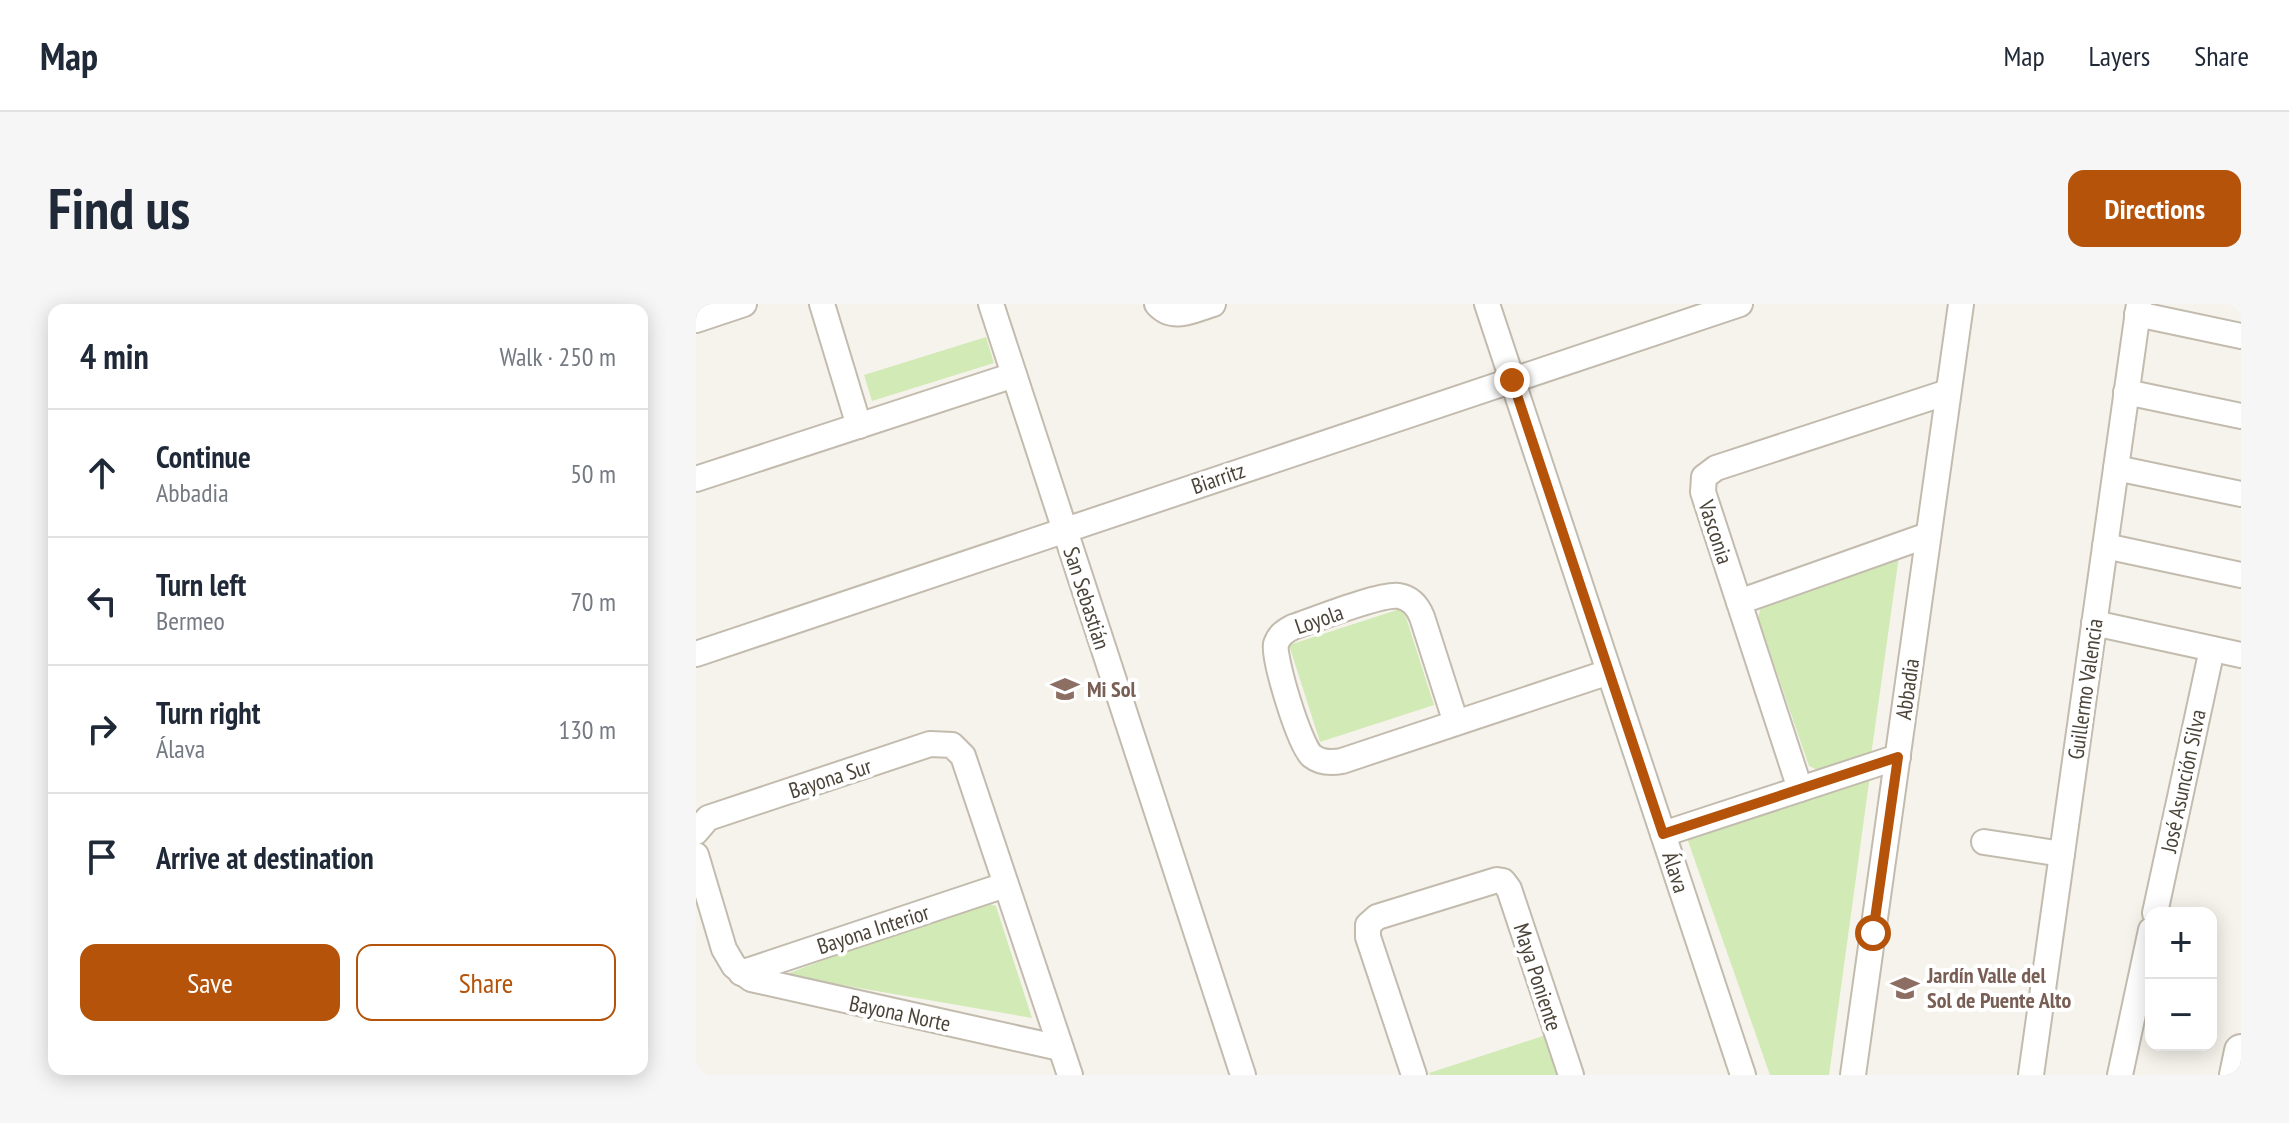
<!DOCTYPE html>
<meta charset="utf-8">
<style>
body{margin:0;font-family:"PT Sans Narrow",sans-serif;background:#f6f6f7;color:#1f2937}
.controls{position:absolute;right:24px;bottom:24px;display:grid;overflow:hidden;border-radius:16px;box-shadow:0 4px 20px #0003}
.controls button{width:72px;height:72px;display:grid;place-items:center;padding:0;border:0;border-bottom:2px solid #e0e1e3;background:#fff;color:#1f2937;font:40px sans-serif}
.stop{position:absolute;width:24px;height:24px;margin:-18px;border:6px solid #b45309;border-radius:50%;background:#fff}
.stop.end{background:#b45309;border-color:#fff;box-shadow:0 2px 8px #0008}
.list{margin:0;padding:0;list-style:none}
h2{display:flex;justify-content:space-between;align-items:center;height:104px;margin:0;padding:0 32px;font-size:34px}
h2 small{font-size:26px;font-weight:400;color:#747a83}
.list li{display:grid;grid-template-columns:52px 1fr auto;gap:24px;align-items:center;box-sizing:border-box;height:128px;padding:0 32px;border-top:2px solid #e0e1e3}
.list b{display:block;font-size:30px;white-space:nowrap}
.list p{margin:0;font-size:26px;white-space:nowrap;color:#747a83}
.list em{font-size:26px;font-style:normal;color:#747a83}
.actions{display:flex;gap:16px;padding:24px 32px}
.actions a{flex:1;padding:18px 0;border:2px solid #b45309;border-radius:16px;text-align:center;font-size:28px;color:#b45309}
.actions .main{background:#b45309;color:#fff}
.icon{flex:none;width:44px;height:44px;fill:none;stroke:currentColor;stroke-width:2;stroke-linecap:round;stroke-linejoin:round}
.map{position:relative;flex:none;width:1545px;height:771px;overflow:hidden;border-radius:16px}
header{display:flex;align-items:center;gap:48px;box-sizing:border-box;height:112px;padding:0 40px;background:#fff;border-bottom:2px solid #e0e1e3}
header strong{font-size:38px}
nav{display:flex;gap:44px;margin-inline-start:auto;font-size:28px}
.intro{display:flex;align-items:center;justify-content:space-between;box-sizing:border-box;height:192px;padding:0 48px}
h1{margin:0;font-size:56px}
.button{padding:20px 36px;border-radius:16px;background:#b45309;color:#fff;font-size:28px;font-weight:700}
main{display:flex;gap:48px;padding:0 48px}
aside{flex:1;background:#fff;border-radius:16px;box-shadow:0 4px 20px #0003}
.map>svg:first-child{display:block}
.green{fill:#d2eab5}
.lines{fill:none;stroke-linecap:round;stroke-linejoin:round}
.minor-casing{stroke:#c2bbae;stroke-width:28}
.tertiary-casing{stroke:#c2bbae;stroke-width:36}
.minor{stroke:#fff;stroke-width:24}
.tertiary{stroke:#fff;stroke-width:32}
.route{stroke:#b45309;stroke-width:10}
.labels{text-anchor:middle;stroke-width:8;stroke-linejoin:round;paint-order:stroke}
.street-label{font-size:22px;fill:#4b4439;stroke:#fff}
.education-label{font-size:22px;font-weight:bold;fill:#785e54;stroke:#fff;text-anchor:start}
</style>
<header>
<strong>Map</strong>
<nav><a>Map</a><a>Layers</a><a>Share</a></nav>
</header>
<div class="intro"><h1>Find us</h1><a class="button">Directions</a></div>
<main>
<aside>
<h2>4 min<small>Walk · 250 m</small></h2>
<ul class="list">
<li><svg class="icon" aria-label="ahead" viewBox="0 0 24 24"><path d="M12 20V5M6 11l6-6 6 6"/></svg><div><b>Continue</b><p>Abbadia</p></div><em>50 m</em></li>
<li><svg class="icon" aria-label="left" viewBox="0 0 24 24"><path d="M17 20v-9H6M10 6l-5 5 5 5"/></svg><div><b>Turn left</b><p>Bermeo</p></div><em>70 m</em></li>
<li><svg class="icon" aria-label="right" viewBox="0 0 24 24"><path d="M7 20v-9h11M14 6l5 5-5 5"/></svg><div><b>Turn right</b><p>Álava</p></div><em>130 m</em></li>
<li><svg class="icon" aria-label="arrive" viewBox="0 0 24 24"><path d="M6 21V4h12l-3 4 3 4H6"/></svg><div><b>Arrive at destination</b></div></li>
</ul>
<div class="actions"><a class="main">Save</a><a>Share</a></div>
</aside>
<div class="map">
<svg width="1545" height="771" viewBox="0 0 1545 771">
<rect width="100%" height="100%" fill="#f6f3ec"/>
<g class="green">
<path d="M290,33L298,59L176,97L168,71Z"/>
<path d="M1203,252L1175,452L1128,469L1113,462L1062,314L1066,299Z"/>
<path d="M707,304L738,401L624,438L593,341Z"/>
<path d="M1174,471L1133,771H1074L991,534Z"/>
<path d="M286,597L300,602L336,714L88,671Z"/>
<path d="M850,731L863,771H734L733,769Z"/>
</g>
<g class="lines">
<defs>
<g id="minor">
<path d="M126,0L163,122"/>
<path d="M295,0L547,771"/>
<path d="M461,0C477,18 497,6 517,0"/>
<path d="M791,0L1047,771"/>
<path d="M1441,10L1545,32"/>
<path d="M0,16L48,0"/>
<path d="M1430,88L1545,112"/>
<path d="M1420,164L1545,190"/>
<path d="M0,175L318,71"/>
<path d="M1409,242L1545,271"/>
<path d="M1043,298L1232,231"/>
<path d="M1398,319L1545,351"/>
<path d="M0,350L1044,0"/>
<path d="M760,419L726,313C722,303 715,294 703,292C685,289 618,316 597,323C589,327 583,331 580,340C577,354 604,443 616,452C625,459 635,459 646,457L913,368"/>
<path d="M1104,485L1007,188L1008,173L1020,164L1252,88"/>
<path d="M0,528L12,514L234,440L256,441L267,452L374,771"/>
<path d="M967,530L1202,453"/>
<path d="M1288,538L1366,550"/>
<path d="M0,551L28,645L38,662L55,675L364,744"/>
<path d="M1459,609L1516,345"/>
<path d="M45,669L309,581"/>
<path d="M718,771L672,633V621L681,613L801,576L807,577L813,585L875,771"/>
<path d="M1157,771L1265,0"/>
<path d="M1335,771L1443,0"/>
<path d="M1424,771L1455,626"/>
</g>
<path id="tertiary" d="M1540,771L1545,747"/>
</defs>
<use href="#minor" class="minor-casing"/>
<use href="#tertiary" class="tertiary-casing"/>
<use href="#minor" class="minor"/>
<use href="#tertiary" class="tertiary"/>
</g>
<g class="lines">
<path class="route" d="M816,76L967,530L1202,453L1177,629"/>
</g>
<defs>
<symbol id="school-bare" viewBox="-9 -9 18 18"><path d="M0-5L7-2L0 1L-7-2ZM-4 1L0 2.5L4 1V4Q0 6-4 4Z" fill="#8d6e63" stroke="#fff" stroke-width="2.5" paint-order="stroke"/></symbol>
</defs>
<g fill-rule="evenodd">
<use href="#school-bare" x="349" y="365" width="40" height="40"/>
<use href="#school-bare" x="1189" y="664" width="40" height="40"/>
</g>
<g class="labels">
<g class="street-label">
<text transform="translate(522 174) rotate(-19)" y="8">Biarritz</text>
<text transform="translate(1020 228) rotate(72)" y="8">Vasconia</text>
<text transform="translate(391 294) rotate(72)" y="8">San Sebastián</text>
<text transform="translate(623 315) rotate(-19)" y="8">Loyola</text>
<text transform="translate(1211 385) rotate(-82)" y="8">Abbadia</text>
<text transform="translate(1389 385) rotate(-82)" y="8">Guillermo Valencia</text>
<text transform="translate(134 474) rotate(-18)" y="8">Bayona Sur</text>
<text transform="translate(1487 477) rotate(-78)" y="8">José Asunción Silva</text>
<text transform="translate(980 568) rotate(72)" y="8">Álava</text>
<text transform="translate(177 625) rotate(-18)" y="8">Bayona Interior</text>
<text transform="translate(842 673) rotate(72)" y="8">Maya Poniente</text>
<text transform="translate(204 709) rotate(12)" y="8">Bayona Norte</text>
</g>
<g class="education-label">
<text x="391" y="393">Mi Sol</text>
<text x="1231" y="679">Jardín Valle del<tspan x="1231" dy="25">Sol de Puente Alto</tspan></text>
</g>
</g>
</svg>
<div class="controls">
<button>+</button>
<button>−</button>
</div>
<div class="stop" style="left:1177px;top:629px"></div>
<div class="stop end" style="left:816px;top:76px"></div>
</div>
</main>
